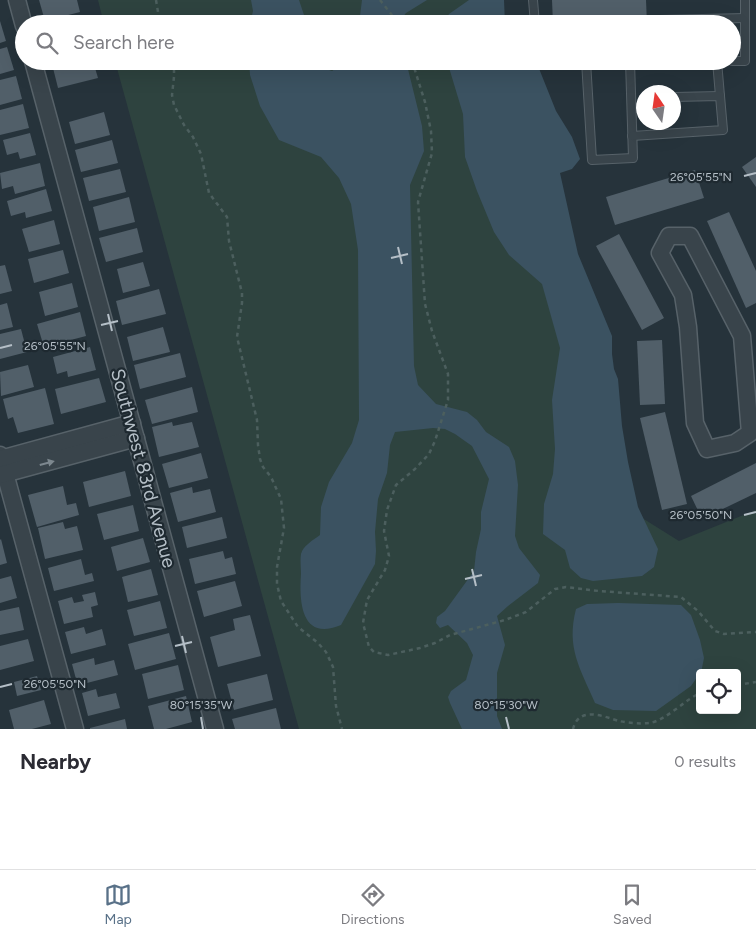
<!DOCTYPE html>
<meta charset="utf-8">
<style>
body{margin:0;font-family:Figtree,sans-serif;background:#f2f2f3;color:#2b2b33}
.controls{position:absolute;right:15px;bottom:15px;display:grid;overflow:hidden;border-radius:5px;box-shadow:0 5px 20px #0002}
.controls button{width:45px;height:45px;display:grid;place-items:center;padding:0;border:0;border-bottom:1px solid #e1e1e2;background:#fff;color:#2b2b33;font:25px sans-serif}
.compass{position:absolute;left:636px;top:85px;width:45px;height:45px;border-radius:50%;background:#fff;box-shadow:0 5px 20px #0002;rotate:347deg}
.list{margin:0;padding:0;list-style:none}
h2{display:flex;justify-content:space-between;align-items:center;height:65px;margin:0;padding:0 20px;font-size:21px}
h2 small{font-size:16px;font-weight:400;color:#7c7c81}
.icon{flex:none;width:28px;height:28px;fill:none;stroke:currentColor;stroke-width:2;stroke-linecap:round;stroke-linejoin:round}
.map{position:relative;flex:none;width:756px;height:729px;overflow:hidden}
.search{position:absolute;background:#fff;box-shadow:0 5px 20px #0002;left:15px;right:15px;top:15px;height:55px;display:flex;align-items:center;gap:12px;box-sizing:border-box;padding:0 18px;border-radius:28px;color:#7c7c81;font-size:19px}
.sheet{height:140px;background:#fff}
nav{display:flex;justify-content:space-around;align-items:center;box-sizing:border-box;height:70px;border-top:1px solid #e1e1e2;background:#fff;font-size:14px;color:#7c7c81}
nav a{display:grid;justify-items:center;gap:2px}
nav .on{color:#597188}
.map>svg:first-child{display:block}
.green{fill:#2e433f;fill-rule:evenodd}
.water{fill:#3b5261}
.building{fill:#515f69}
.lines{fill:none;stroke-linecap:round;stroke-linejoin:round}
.service-casing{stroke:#576269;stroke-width:10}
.minor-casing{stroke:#576269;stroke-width:19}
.path{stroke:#4c5f5e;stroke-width:2.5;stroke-dasharray:4 4;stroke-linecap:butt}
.service{stroke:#39444b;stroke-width:8}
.minor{stroke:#39444b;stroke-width:16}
.oneway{fill:#7d888f}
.ticks{fill:none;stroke:#b5bfc7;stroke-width:2}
.labels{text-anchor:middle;stroke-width:4.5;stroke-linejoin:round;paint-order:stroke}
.street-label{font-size:19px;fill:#b5bfc7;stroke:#1e2930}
.ticks-label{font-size:12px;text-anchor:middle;fill:#b5bfc7;stroke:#1e2930;stroke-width:4.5;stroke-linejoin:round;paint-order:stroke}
</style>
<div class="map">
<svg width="756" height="729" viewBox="0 0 756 729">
<rect width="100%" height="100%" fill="#26333b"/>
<g class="green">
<path d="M98,0H477L480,24H104Z"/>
<path d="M115,61H492L623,506L679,541L756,510V729H299ZM700,673H737V710H700Z"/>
</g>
<g class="water">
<path d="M251,0H299L307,24H250L253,11Z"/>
<path d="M362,0H427L406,13L397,24H359Z"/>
<path d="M469,0H504L505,24H442L449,14Z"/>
<path d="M249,61H319L326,69L332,71L341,65L344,61H406L422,126L424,151L410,185L414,366L418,385L436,404L467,412L477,420L486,432L509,447L515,461L518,485L515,536L519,548L540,575L538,583L508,606L497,616L505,645L497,673V716L502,729H462L450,703L448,697L451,691L466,680L473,655L467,643L448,625L440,628L436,623L437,617L445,611L474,571L476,552L481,529V512L489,479L472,446L455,434L445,429L433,428L395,432L390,445L387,473L378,499L375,532L376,551L375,564L341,625C301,642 299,602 301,574C301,568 300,560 301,554C303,546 313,540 320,535L321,507L329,482L352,443L359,420L358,250L351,204L339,178L321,157L279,140L260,106L250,75Z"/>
<path d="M447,61H536L556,111L572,137L580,159L572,169L560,173L578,254L612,336V354L614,369L618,379L622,426L628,462L638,507L658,549L654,567L642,576L593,581L581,578L570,568L565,550L543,534L544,504L553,474L555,449L552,400L560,348L542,284L509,255L494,232L477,191L465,157L463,114Z"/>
<path d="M618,603L681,605L691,615L700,640L704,658L701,673H700L691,686L656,711L613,710L595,703C580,668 566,648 576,609L587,604Z"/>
</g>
<g class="building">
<path d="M39,0H77L80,12L45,21Z"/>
<path d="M552,0H646L647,24H553Z"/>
<path d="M0,21L6,41L0,43Z"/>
<path d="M7,47L14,70L0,74V49Z"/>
<path d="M65,61H93L98,78L58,88L52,64Z"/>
<path d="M16,76L22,99L0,105V80Z"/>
<path d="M23,104L29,128L0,135V110Z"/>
<path d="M104,112L110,135L75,144L69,122Z"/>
<path d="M30,133L36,155L20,159L18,152L7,155L3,140Z"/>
<path d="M112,140L118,163L81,172L75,150Z"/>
<path d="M756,157V187L742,167Z"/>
<path d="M40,163L45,186L15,194L13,186L2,189L0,173Z"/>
<path d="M120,169L126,192L89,201L83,178Z"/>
<path d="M695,170L704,198L615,225L606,197Z"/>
<path d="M46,189L52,211L26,218L25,212L11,216L7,201Z"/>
<path d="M129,197L135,222L99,231L93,207Z"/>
<path d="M729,212L756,271V303L746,308L707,221Z"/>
<path d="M54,220L60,244L29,252L22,229Z"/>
<path d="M137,228L143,252L106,262L99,238Z"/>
<path d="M619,234L664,318L642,330L596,246Z"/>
<path d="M63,250L69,273L34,283L28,259Z"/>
<path d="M143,262L150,286L123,293L117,269Z"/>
<path d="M5,265L12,291L0,294V266Z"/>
<path d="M72,283L78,307L45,316L39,292Z"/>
<path d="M159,289L166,314L122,325L116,301Z"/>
<path d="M7,303L13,327L0,330V305Z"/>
<path d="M80,312L86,336L44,347L37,324Z"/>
<path d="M163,327L170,352L133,361L127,337Z"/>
<path d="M21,329L27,352L0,359V334Z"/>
<path d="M662,340L665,404L640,405L637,341Z"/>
<path d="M90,347L96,370L68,377L67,371L57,374L53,357Z"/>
<path d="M180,353L186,377L140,389L134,365Z"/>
<path d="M28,365L34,387L1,396L0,372Z"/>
<path d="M99,378L106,402L61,414L55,389Z"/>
<path d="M192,387L198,412L152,424L145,400Z"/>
<path d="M45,388L54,424L18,433L13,417L8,419L3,399Z"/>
<path d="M665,412L687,504L662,510L640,418Z"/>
<path d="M172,422L173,426L192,422L199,447L159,457L152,427Z"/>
<path d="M201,453L208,478L169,488L162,464Z"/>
<path d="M756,463V493L702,519L691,496Z"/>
<path d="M125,471L131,496L89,507L83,482Z"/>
<path d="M63,486L67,505L76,503L79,515L37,527L28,495Z"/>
<path d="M192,487L193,493L210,489L216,512L178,522L170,493Z"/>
<path d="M133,505L139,531L104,540L97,514Z"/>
<path d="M222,517L227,538L187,548L182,527Z"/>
<path d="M63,522L65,529L77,526L83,550L45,559L38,528Z"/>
<path d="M143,538L150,562L117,571L111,547Z"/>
<path d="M1,539L7,563L0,565V540Z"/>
<path d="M223,551L225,559L232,557L236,574L195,584L189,559Z"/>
<path d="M81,559L85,575L92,573L94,581L54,591L48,568Z"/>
<path d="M151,569L158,595L128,602L122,577Z"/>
<path d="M11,576L17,598L0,603V579Z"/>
<path d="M235,581L242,606L204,617L197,591Z"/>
<path d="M95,592L98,605L91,607L93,617L64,624L58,601L72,597L74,603L84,601L82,595Z"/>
<path d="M160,601L167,628L134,636L127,610Z"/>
<path d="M19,607L24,630L0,635V611Z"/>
<path d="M250,615L261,656L218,667L210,637L235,630L233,619Z"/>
<path d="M84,627L86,634L102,629L106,645L71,654L65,632Z"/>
<path d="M169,633L176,659L135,670L128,644Z"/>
<path d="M28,639L34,661L0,670V646Z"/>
<path d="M94,658L95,665L114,660L118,675L83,684L81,678L76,679L72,664Z"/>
<path d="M178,665L184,690L148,699L142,674Z"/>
<path d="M267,674L273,700L234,710L227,684Z"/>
<path d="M37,676L41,690L17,696L14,682Z"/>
<path d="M96,689L98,697L116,693L120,708L88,716L82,693Z"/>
<path d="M186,696L192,722L166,729H154L148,706Z"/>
<path d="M44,700L51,724L32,729H14L9,710Z"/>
<path d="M276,708L281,729H235L232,719Z"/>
<path d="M125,719L127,729H90V728Z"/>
</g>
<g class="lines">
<defs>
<g id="service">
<path d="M533,0L535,24"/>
<path d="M660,20L745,18"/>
<path d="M586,61L592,160L633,158L630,61"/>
<path d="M717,61L720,96"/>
<path d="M732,61H745V0"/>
<path d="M632,136L723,130L720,96L674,97"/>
</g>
<g id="minor">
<path d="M17,0L24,26"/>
<path d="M33,61L215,729"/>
<path d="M669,236H690L742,336L750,433L735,443L707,449L695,423L688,327L683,295L660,253Z"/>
<path d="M0,455L75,729"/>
<path d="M0,459L132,423"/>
<path d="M0,475L136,438"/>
</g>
</defs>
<use href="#service" class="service-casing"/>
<use href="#minor" class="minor-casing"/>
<g class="path">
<path d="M156,0L160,24"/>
<path d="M380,0L399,24"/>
<path d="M174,61V77L172,95L174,105L184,125L193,137L201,154L209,193L227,217L229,241L242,293V303L237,337L257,420L258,445L260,459L263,467L271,477L281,499L284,528L277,567V584L281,601L298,627L318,643L326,652L333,667L336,706L342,729"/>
<path d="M412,61L425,102L431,131L432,153L418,202L425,304L432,331L448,374V400L435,441L429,454L415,469L396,485L387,510L384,531L389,556L385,570L367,600L363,623L369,647L374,652L388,655L420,648L435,643L450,635L505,620L526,612L555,589L566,587L599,591L681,597L698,611L715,631L724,634L756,632"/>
<path d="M737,685L756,682"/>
<path d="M573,729C579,705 605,717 619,721C628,723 641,724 650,723C666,720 685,700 700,693"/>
</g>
<use href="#service" class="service"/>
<use href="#minor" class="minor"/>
</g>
<defs><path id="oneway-solid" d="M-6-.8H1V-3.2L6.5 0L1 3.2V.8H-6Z" transform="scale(1.25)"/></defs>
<use class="oneway" href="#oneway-solid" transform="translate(47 463) rotate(-15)"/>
<path class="ticks" d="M744,176L756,173M398,247L402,264M391,258L408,254M108,314L112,331M101,325L118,321M0,348L12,345M744,515L756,512M472,569L476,586M465,579L482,575M182,636L186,653M175,646L192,642M0,687L12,684M201,717L203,729M506,717L509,729"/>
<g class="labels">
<g class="street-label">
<text transform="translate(144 468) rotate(75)" y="7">Southwest 83rd Avenue</text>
</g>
</g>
<g class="ticks-label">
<text x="701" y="181">26°05'55"N</text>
<text x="55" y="350">26°05'55"N</text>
<text x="701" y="519">26°05'50"N</text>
<text x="55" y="688">26°05'50"N</text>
<text x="201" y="709">80°15'35"W</text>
<text x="506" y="709">80°15'30"W</text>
</g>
</svg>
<div class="controls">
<button><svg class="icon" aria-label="locate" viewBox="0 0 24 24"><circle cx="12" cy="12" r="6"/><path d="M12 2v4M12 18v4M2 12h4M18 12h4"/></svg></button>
</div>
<svg class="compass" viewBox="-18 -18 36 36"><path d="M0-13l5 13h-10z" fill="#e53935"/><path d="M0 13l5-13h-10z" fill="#7c7c81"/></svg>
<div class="search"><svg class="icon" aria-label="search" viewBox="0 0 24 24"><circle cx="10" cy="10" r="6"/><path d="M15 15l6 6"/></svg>Search here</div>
</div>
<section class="sheet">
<h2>Nearby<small>0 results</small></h2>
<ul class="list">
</ul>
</section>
<nav>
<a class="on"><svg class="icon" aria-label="map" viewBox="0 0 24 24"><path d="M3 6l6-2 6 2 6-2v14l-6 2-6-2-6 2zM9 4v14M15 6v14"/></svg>Map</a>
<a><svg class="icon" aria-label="directions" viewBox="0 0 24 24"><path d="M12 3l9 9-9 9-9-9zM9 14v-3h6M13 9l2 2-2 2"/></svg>Directions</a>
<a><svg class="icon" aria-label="saved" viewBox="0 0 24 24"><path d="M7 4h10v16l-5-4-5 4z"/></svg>Saved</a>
</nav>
